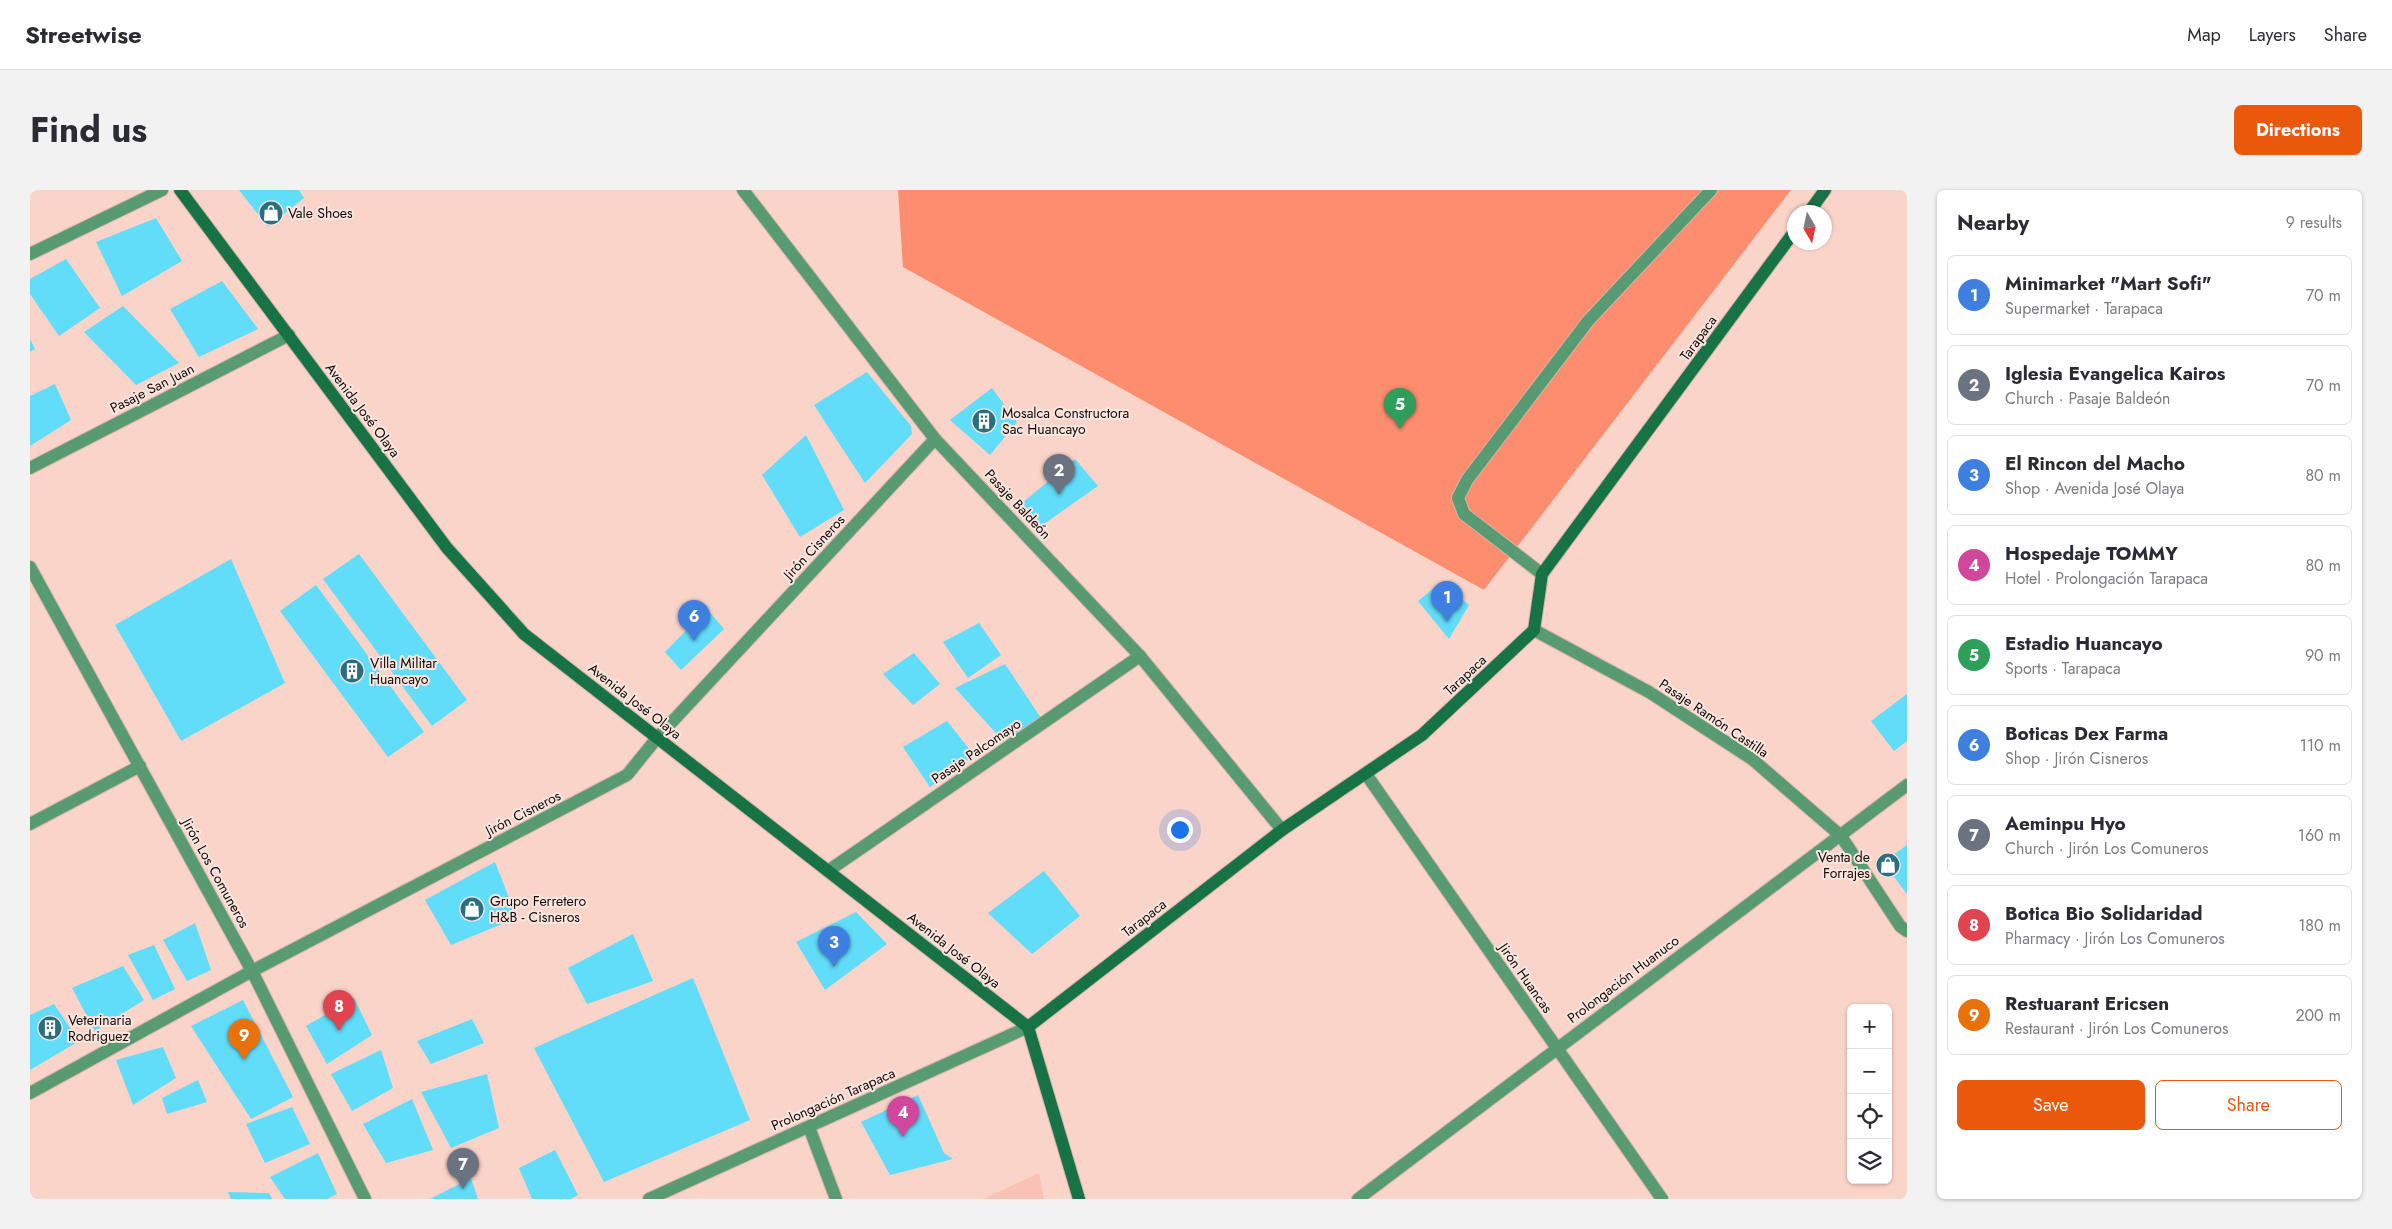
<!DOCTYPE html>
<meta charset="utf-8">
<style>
body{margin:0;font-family:Jost,sans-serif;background:#f2f2f3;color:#2b2b33}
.controls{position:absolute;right:15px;bottom:15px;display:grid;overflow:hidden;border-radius:8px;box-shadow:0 1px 4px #0004}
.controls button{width:45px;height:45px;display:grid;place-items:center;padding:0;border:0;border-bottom:1px solid #e1e1e2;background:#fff;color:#2b2b33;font:25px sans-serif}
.compass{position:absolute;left:1757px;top:15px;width:45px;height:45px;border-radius:50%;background:#fff;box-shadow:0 1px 4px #0004;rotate:171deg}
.you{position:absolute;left:1149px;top:639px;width:18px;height:18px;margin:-12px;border:4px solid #fff;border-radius:50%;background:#1a73e8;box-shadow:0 0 0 8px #1a73e833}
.badge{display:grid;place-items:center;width:32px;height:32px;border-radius:50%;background:#ea580c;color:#fff;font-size:16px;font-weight:700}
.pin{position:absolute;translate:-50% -41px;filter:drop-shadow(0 1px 2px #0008)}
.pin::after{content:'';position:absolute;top:26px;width:18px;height:15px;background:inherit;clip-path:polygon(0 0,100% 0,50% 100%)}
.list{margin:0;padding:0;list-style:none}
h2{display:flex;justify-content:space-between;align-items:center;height:65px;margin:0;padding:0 20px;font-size:21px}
h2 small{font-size:16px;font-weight:400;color:#7c7c81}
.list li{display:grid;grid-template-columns:32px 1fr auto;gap:15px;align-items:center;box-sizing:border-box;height:80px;margin:0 10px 10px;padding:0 10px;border:1px solid #e1e1e2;border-radius:8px}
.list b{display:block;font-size:19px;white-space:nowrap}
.list p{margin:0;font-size:16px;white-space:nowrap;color:#7c7c81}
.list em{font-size:16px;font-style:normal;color:#7c7c81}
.actions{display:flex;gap:10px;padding:15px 20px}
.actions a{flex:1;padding:11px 0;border:1px solid #ea580c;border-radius:8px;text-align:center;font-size:18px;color:#ea580c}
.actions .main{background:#ea580c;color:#fff}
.icon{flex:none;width:28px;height:28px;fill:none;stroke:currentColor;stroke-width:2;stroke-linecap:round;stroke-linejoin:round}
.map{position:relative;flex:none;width:1877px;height:1009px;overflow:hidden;border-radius:8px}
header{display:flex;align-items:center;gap:30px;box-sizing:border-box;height:70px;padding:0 25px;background:#fff;border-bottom:1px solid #e1e1e2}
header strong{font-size:24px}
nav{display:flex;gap:28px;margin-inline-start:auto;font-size:18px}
.intro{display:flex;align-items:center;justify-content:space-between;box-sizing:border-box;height:120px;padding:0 30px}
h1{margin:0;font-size:35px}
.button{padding:12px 22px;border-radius:8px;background:#ea580c;color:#fff;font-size:18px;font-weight:700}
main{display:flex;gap:30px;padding:0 30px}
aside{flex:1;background:#fff;border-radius:8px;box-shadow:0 1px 4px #0004}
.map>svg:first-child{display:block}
.built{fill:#f9c2b4}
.green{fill:#fd8d6f}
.building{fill:#61dcf9}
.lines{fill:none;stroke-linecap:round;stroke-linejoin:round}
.lane-casing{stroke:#d6b3a9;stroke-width:14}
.street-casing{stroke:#d6b3a9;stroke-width:14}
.secondary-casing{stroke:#d6b3a9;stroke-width:14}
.lane{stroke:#589a71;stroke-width:12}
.street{stroke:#589a71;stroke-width:12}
.secondary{stroke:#177345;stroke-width:12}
.labels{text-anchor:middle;stroke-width:4;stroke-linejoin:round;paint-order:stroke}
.poi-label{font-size:14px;fill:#160704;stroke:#f9e6e1;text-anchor:start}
.street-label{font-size:14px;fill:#160704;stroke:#f9e6e1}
</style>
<header>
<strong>Streetwise</strong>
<nav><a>Map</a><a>Layers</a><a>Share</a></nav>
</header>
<div class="intro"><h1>Find us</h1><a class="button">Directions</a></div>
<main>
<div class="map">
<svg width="1877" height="1009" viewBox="0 0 1877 1009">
<rect width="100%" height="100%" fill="#fad4c9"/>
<path class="built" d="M1009,983L1014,1009H953Z"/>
<path class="green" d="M868,0H1761L1454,400L873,77Z"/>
<g class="building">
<path d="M209,0H269L274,8L238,37Z"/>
<path d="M126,28L152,71L92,106L66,52Z"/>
<path d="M36,69L70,118L29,146L0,104V89Z"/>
<path d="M192,91L228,139L169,167L140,119Z"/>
<path d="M93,116L149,173L106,195L54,142Z"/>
<path d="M0,149L5,159L0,162Z"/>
<path d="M837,182L881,236L882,244L835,293L784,215Z"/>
<path d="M25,194L41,230L0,256V206Z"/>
<path d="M962,198L987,232L960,265L920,230Z"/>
<path d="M776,245L814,320L770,347L732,285Z"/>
<path d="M1045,269L1068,296L1011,336L991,314Z"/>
<path d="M329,364L437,510L402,536L293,389Z"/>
<path d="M201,369L255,493L151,551L85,435Z"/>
<path d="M1411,392L1439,415L1419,449L1388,411Z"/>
<path d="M286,395L394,542L358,567L250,421Z"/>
<path d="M677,419L694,439L651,480L635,462Z"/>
<path d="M949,433L971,465L938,488L913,452Z"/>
<path d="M884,463L910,494L883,515L853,484Z"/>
<path d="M975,474L1011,528L973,551L925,498Z"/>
<path d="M1877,504V551L1864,561L1841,531Z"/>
<path d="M917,531L944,565L900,597L873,557Z"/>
<path d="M1877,655V704L1853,672Z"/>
<path d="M465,672L487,728L421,755L395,710Z"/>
<path d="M1014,681L1050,726L1002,764L958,723Z"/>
<path d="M826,722L857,754L795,800L766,752Z"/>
<path d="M165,733L181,780L157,791L133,750Z"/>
<path d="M603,744L623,791L557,814L538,778Z"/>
<path d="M124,755L145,799L123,810L98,765Z"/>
<path d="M93,776L114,810L65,841L42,798Z"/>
<path d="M663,788L720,930L574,992L504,858Z"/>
<path d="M324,808L342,845L297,874L276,836Z"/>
<path d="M213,810L263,907L221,929L161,836Z"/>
<path d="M24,814L49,851L0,880V825Z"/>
<path d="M442,829L454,853L401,874L387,851Z"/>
<path d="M133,857L146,888L103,915L86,870Z"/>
<path d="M351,860L363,898L322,921L301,884Z"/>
<path d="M457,884L469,938L421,958L391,902Z"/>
<path d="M168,890L177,912L137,924L132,908Z"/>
<path d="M888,905L914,963L923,969L860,985L831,932Z"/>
<path d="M382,909L403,960L356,973L333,934Z"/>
<path d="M262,917L280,954L235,973L216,934Z"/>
<path d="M525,960L548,1005L541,1009H502L489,978Z"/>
<path d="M288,963L307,1004L297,1009H255L240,987Z"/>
<path d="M441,988L448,1009H400Z"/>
<path d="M198,1002L239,1003L242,1009H201Z"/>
</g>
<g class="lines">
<defs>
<g id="lane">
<path d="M1512,384L1434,324L1428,308L1437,290L1558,131L1681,0"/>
<path d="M798,681L1110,466"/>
<path d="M779,937L806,1009"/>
</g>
<g id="street">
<path d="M713,0L905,249L1110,466L1252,640"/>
<path d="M0,64L132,0"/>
<path d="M0,278L259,145"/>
<path d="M0,377L222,781L335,1009"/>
<path d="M1504,440L1619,502L1722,569L1811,646L1870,736L1877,741"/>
<path d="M1336,584L1632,1009"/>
<path d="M0,634L110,576"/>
<path d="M0,903L222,781L597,585L627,548L905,249"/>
<path d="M619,1009L998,837"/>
<path d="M1328,1009L1877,595"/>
</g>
<g id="secondary">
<path d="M150,0L417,358L494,444L998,837L1049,1009"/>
<path d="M1779,22L1795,0"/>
<path d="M998,837L1252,640L1392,545L1504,440L1512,384L1764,42"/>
</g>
</defs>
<use href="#lane" class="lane-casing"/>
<use href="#street" class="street-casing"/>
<use href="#secondary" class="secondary-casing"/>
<use href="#lane" class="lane"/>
<use href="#street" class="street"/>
<use href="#secondary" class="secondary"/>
</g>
<defs>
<symbol id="shop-disc" viewBox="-11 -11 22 22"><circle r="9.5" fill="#2b6f7f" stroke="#f9e6e1"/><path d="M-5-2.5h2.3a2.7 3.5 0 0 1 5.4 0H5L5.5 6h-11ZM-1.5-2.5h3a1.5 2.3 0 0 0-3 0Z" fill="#fff"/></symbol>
<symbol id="building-disc" viewBox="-11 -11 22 22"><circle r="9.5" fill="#2b6f7f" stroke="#f9e6e1"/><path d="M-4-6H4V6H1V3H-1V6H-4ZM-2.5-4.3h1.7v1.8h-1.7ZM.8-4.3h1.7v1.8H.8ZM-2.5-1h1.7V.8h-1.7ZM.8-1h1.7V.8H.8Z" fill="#fff"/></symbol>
</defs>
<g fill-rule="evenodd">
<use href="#shop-disc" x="227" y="9" width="28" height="28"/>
<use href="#building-disc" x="940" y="217" width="28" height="28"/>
<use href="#building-disc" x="308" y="467" width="28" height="28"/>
<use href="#shop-disc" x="1844" y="661" width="28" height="28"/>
<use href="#shop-disc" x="428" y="705" width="28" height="28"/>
<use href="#building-disc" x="6" y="824" width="28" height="28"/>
</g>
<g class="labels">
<g class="poi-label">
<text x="258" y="28">Vale Shoes</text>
<text x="972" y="228">Mosalca Constructora<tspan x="972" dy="16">Sac Huancayo</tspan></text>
<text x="340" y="478">Villa Militar<tspan x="340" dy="16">Huancayo</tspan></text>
<text x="1840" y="672" text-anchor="end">Venta de<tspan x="1840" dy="16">Forrajes</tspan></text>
<text x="460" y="716">Grupo Ferretero<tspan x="460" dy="16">H&amp;B - Cisneros</tspan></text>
<text x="38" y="835">Veterinaria<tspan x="38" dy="16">Rodriguez</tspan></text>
</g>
<g class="street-label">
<text transform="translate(1668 148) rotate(-54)" y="5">Tarapaca</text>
<text transform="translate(122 198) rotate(-27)" y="5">Pasaje San Juan</text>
<text transform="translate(333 220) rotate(53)" y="5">Avenida José Olaya</text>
<text transform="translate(988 314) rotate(47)" y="5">Pasaje Baldeón</text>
<text transform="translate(784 357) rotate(-47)" y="5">Jirón Cisneros</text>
<text transform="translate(1435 485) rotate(-43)" y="5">Tarapaca</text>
<text transform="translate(605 511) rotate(38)" y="5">Avenida José Olaya</text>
<text transform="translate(1684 528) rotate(34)" y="5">Pasaje Ramón Castilla</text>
<text transform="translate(946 561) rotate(-34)" y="5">Pasaje Palcomayo</text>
<text transform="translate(493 623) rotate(-27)" y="5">Jirón Cisneros</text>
<text transform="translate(186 683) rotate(61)" y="5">Jirón Los Comuneros</text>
<text transform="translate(1114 728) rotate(-38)" y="5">Tarapaca</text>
<text transform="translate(924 760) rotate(38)" y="5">Avenida José Olaya</text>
<text transform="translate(1496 788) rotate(55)" y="5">Jirón Huancas</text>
<text transform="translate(1593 789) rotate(-37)" y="5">Prolongación Huanuco</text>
<text transform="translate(803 909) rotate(-24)" y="5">Prolongación Tarapaca</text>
</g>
</g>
</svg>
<div class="controls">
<button>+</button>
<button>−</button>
<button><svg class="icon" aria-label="locate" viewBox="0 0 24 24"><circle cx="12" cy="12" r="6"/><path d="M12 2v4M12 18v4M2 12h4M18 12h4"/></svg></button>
<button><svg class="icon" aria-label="layers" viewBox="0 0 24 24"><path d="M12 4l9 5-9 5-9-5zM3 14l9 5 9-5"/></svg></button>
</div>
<svg class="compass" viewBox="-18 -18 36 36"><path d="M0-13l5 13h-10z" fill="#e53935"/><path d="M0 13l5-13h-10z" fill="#7c7c81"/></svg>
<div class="you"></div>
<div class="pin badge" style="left:1417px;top:432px;background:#3f7fe0">1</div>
<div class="pin badge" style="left:1029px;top:305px;background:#6b7280">2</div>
<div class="pin badge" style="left:804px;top:777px;background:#3f7fe0">3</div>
<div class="pin badge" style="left:873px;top:947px;background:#d1479c">4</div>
<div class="pin badge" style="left:1370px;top:239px;background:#2e9e5b">5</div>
<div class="pin badge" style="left:664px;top:451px;background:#3f7fe0">6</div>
<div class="pin badge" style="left:433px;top:999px;background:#6b7280">7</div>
<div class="pin badge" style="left:309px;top:841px;background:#e0444e">8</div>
<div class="pin badge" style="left:214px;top:870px;background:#e8710a">9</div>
</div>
<aside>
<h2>Nearby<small>9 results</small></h2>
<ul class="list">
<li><span class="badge" style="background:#3f7fe0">1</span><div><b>Minimarket &quot;Mart Sofi&quot;</b><p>Supermarket · Tarapaca</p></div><em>70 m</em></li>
<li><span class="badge" style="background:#6b7280">2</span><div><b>Iglesia Evangelica Kairos</b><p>Church · Pasaje Baldeón</p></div><em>70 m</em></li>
<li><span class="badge" style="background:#3f7fe0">3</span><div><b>El Rincon del Macho</b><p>Shop · Avenida José Olaya</p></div><em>80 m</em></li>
<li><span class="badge" style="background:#d1479c">4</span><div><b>Hospedaje TOMMY</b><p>Hotel · Prolongación Tarapaca</p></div><em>80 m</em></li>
<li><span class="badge" style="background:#2e9e5b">5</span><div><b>Estadio Huancayo</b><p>Sports · Tarapaca</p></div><em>90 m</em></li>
<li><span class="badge" style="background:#3f7fe0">6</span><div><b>Boticas Dex Farma</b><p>Shop · Jirón Cisneros</p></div><em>110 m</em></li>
<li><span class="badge" style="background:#6b7280">7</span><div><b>Aeminpu Hyo</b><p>Church · Jirón Los Comuneros</p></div><em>160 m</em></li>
<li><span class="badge" style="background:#e0444e">8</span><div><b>Botica Bio Solidaridad</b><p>Pharmacy · Jirón Los Comuneros</p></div><em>180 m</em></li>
<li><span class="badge" style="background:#e8710a">9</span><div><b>Restuarant Ericsen</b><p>Restaurant · Jirón Los Comuneros</p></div><em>200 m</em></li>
</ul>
<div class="actions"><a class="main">Save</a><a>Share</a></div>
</aside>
</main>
